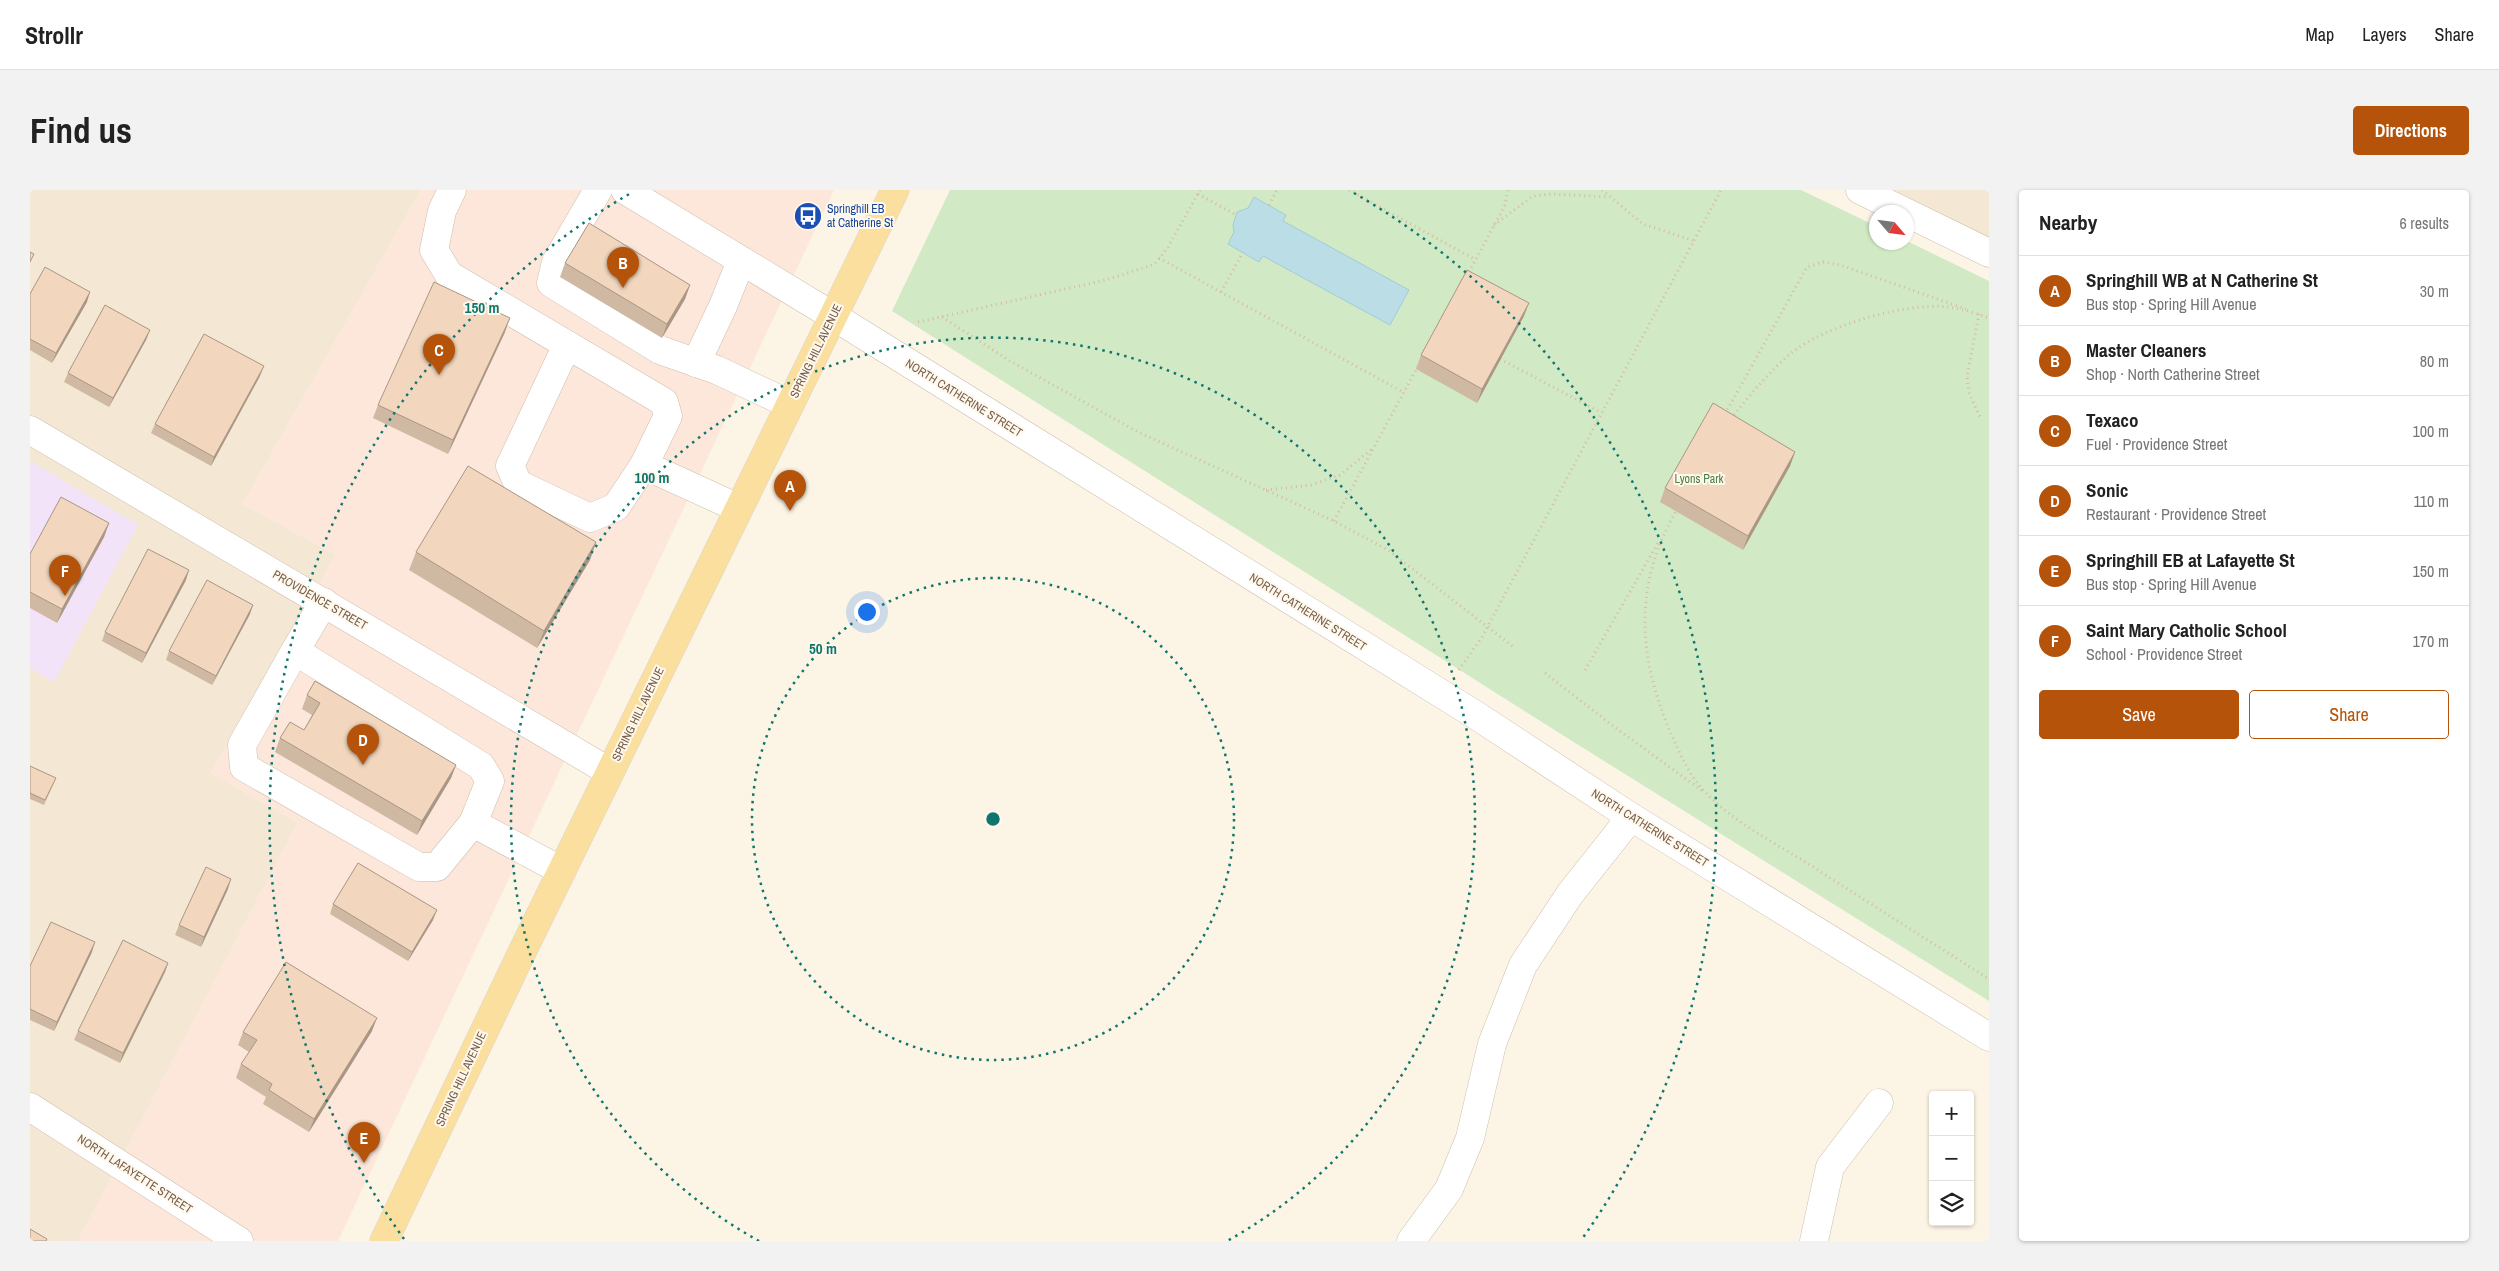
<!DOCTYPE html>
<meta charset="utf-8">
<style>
body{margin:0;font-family:"Archivo Narrow",sans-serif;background:#f2f2f2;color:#222}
.controls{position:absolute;right:15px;bottom:15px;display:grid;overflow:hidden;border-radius:5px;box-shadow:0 1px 4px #0004}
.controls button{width:45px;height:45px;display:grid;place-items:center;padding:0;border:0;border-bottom:1px solid #e0e0e0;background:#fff;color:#222;font:25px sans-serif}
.compass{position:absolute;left:1839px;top:15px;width:45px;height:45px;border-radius:50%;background:#fff;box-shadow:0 1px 4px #0004;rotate:118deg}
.you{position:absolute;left:836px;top:421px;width:18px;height:18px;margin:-12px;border:4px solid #fff;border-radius:50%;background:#1a73e8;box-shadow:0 0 0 8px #1a73e833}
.badge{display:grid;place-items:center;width:32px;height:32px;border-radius:50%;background:#b45309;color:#fff;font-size:16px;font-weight:700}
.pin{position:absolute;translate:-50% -41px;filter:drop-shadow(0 1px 2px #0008)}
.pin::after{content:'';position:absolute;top:26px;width:18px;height:15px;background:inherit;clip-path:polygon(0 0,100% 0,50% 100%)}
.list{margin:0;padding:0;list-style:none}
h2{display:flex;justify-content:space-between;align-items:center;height:65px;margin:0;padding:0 20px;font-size:21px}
h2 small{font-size:16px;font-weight:400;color:#767676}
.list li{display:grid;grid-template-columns:32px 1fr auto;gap:15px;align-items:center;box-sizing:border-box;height:70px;padding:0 20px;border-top:1px solid #e0e0e0}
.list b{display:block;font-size:19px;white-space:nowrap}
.list p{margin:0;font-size:16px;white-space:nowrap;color:#767676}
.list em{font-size:16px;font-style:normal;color:#767676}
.actions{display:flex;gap:10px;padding:15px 20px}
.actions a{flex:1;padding:11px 0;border:1px solid #b45309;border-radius:5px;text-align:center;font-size:18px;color:#b45309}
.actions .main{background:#b45309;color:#fff}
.icon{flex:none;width:28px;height:28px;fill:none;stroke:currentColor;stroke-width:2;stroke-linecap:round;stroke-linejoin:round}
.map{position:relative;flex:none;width:1959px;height:1051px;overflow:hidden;border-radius:5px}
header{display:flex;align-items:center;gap:30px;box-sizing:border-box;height:70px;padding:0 25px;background:#fff;border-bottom:1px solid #e0e0e0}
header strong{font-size:24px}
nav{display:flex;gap:28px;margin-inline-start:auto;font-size:18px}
.intro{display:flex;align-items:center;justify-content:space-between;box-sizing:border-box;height:120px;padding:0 30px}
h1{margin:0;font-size:35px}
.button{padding:12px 22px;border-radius:5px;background:#b45309;color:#fff;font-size:18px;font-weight:700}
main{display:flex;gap:30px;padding:0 30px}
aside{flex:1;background:#fff;border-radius:5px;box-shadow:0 1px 4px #0004}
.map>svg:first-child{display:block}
.residential{fill:#f4e8d5}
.commercial{fill:#fde7da}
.education{fill:#f2e3f9}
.green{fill:#d1eac5}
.water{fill:#bbdde6;stroke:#a1cbd8}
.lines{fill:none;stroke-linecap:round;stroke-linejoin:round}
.minor-casing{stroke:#cebead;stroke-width:29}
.major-casing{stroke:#dbd5d0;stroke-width:29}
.path{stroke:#d7baa1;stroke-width:3;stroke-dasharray:1 4;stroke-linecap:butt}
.minor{stroke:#fff;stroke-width:28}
.major{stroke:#fadf9f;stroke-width:28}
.wall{fill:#d0b9a3}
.shaded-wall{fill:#a99685}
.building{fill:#f2d7be;stroke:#a99685}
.ring{fill:none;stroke:#0f766e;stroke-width:2.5;stroke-dasharray:2.5 5}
.labels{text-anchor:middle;stroke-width:4;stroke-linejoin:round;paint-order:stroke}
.transit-label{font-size:12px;fill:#164399;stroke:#fff9ed;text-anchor:start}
.street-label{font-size:12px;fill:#765d4b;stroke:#fff9ed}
.park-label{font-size:12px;fill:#4f7c42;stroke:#fff9ed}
.centre{fill:#0f766e;stroke:#fff9ed;stroke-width:2.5}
.ring-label{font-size:15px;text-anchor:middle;font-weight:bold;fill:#0f766e;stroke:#fff9ed;stroke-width:4;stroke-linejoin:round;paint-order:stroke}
</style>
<header>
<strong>Strollr</strong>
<nav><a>Map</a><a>Layers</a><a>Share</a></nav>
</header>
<div class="intro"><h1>Find us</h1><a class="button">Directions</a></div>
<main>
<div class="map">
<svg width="1959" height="1051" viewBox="0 0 1959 1051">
<rect width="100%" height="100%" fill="#fcf5e6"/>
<g class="residential">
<path d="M0,0H391L213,314L306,365L181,583L268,633L48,1051H0Z"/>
<path d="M1845,0H1959V54Z"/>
</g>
<path class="commercial" d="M391,0H804L308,1051H48L267,633L181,583L306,365L213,314Z"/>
<path class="education" d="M0,271L108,335L24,492L0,478Z"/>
<path class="green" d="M920,0H1771L1846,36V52L1877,51L1959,91V811L1542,551L862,121Z"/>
<path class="water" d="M1224,7L1256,25L1253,31L1379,100L1360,135L1233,66L1229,72L1198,54L1204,42L1203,35L1207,22L1218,18Z"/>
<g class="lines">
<defs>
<g id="minor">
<path d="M422,0L412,21L404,60L419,85L634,212L638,226L614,275L708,318"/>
<path d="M568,0L526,72L521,93L630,160L687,180L759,214"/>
<path d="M595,0L803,126L1444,524L1601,627L1959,847"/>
<path d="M1830,0L1959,63"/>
<path d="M537,155L480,276L488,294L560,328L586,317L614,275"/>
<path d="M666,173L693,116L711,71"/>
<path d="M0,240L580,582"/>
<path d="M265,461L451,576L460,591L443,633L407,677H389L214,577L212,555Z"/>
<path d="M265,461L294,412"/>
<path d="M443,633L532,681"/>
<path d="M0,917L209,1051"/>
<path d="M1381,1051L1419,999L1440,948L1462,854L1493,775L1540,704L1601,627"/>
<path d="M1784,1051L1800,977L1849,913"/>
</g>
<path id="major" d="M354,1051L494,758L865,0"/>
</defs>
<use href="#minor" class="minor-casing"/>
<use href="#major" class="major-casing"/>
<g class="path">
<path d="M1319,0L1446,70"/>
<path d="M1572,0L1613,34L1664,51"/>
<path d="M1168,4L1206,25"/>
<path d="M1239,15L1247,0"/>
<path d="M1464,35L1503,6L1522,4L1579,7"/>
<path d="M1129,68L1373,202"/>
<path d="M1439,82L1475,15L1478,0"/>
<path d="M1191,102L1213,62"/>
<path d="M1949,124L1937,186L1939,203L1950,227"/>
<path d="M912,127L980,171L1108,242L1304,331L1358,360L1485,458"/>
<path d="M888,132L1076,90L1125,74L1138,57L1170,0"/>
<path d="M1470,169L1572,223"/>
<path d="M1695,224L1777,77L1793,72L1810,75L1936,119"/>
<path d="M1701,229C1719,206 1738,183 1760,164C1794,136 1875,112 1918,117C1932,119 1946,123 1959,128"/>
<path d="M1236,300L1281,295L1310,285L1343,258"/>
<path d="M1648,318C1604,391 1607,462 1639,539C1649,562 1659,586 1677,604C1704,632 1743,652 1777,673C1837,712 1898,750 1959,789"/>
<path d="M1304,331L1388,176"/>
<path d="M1429,480L1452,447L1691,0"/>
<path d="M1555,480L1629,351"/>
<path d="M1515,483L1583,536L1674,602"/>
</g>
<use href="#minor" class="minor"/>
<use href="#major" class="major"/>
</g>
<g class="wall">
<path d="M535,73L660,95L655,109L632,148L530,87Z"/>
<path d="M0,104L57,112L22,173L0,160Z"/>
<path d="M1494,126L1447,213L1386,179L1391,165Z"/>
<path d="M120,140L116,150L79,217L34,192L38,183Z"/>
<path d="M475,142L418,264L343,228L348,215Z"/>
<path d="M230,186L181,276L121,243L125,234Z"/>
<path d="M1765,262L1760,276L1713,360L1630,312L1635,298Z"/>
<path d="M79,333L74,347L27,433L0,418V364Z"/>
<path d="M566,352L560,370L507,458L379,380L386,362Z"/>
<path d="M156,390L112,473L72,451L75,442Z"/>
<path d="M220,424L182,495L136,470L139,461Z"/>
<path d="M277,505L426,575L421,588L387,645L245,562L250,548L274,540L282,525L272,519Z"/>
<path d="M0,576L24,593L14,615L0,609Z"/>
<path d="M198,699L171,757L145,745L149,735Z"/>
<path d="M303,714L403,730L378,771L300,724Z"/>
<path d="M62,762L24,841L0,830V776Z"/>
<path d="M138,773L135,782L90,873L44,850L48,841Z"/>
<path d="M342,841L279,942L233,914L236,907L206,888L211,874L219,862L208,855L213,842Z"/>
</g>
<g class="shaded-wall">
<path d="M660,95L655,109L632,148L637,134Z"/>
<path d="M60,102L57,112L22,173L26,163Z"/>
<path d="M1499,113L1494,126L1447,213L1452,199Z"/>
<path d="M480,128L475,142L418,264L423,250Z"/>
<path d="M120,140L116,150L79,217L83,208Z"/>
<path d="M234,176L230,186L181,276L184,267Z"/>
<path d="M1765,262L1760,276L1713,360L1718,346Z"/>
<path d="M79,333L74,347L27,433L32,419Z"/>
<path d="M566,352L560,370L507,458L514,441Z"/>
<path d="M159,380L156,390L112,473L116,463Z"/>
<path d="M223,415L220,424L182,495L186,486Z"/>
<path d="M426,575L421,588L387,645L392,631Z"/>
<path d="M201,689L198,699L171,757L174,747Z"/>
<path d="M407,720L403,730L378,771L382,762Z"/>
<path d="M65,752L62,762L24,841L27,832Z"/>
<path d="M138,773L135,782L90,873L93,863Z"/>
<path d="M347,828L342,841L279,942L284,929Z"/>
</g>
<g class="building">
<path d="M559,33L660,95L637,134L535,73Z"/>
<path d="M0,62L4,64L0,72Z"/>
<path d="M15,77L60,102L26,163L0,149V104Z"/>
<path d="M1437,80L1499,113L1452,199L1391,165Z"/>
<path d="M404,92L480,128L423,250L348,215Z"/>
<path d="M75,115L120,140L83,208L38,183Z"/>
<path d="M174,144L234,176L184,267L125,234Z"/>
<path d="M1683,213L1765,262L1718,346L1635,298Z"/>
<path d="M438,276L566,352L514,441L386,362Z"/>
<path d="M31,307L79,333L32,419L0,402V364Z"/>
<path d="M118,359L159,380L116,463L75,442Z"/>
<path d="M177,390L223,415L186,486L139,461Z"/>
<path d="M285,491L426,575L392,631L250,548L260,532L274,540L290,513L277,505Z"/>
<path d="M0,576L26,588L15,610L0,603Z"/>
<path d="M328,673L407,720L382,762L303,714Z"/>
<path d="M176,677L201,689L174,747L149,735Z"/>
<path d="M21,732L65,752L27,832L0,819V776Z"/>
<path d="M93,750L138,773L93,863L48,841Z"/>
<path d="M256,772L347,828L284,929L239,900L242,894L211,874L227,850L213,842Z"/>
<path d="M0,1039L17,1049L16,1051H0Z"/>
</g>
<g class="ring">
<circle cx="963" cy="629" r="241"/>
<path d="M729 1051A482 482 0 1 1 1197 1051"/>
<path d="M374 1049A723 723 0 0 1 601 3M1324 3A723 723 0 0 1 1552 1049"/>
</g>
<defs>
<symbol id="bus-disc" viewBox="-11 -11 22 22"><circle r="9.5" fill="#1a4fb4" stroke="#fff9ed"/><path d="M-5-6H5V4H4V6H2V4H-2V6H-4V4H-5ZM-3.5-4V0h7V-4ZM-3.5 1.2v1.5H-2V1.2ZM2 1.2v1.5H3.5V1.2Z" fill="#fff"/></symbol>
</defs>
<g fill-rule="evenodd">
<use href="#bus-disc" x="762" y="10" width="32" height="32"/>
</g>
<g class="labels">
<g class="transit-label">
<text x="797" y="23">Springhill EB<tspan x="797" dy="14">at Catherine St</tspan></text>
</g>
<g class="street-label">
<text transform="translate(786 161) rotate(-64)" y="4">SPRING HILL AVENUE</text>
<text transform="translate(934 208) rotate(32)" y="4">NORTH CATHERINE STREET</text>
<text transform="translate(290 410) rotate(30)" y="4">PROVIDENCE STREET</text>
<text transform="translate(1278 422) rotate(32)" y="4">NORTH CATHERINE STREET</text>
<text transform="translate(608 524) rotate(-64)" y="4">SPRING HILL AVENUE</text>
<text transform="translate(1620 638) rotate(32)" y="4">NORTH CATHERINE STREET</text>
<text transform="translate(431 889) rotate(-65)" y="4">SPRING HILL AVENUE</text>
<text transform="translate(105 984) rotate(33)" y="4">NORTH LAFAYETTE STREET</text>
</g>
<g class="park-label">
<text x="1669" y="293">Lyons Park</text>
</g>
</g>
<circle cx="963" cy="629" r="8" class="centre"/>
<g class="ring-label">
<text x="452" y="123">150 m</text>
<text x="622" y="293">100 m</text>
<text x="793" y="464">50 m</text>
</g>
</svg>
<div class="controls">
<button>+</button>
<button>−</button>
<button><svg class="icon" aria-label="layers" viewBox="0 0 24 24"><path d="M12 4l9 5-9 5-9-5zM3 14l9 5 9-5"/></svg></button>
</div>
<svg class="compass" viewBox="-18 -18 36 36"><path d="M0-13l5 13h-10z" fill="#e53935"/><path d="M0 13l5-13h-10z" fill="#767676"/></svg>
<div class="you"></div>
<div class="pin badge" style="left:760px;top:321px">A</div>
<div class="pin badge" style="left:593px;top:98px">B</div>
<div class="pin badge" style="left:409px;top:185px">C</div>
<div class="pin badge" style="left:333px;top:575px">D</div>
<div class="pin badge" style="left:334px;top:973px">E</div>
<div class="pin badge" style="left:35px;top:406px">F</div>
</div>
<aside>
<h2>Nearby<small>6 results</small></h2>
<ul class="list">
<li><span class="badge">A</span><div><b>Springhill WB at N Catherine St</b><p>Bus stop · Spring Hill Avenue</p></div><em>30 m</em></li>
<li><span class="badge">B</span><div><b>Master Cleaners</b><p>Shop · North Catherine Street</p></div><em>80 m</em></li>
<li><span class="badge">C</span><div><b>Texaco</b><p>Fuel · Providence Street</p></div><em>100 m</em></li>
<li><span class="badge">D</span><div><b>Sonic</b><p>Restaurant · Providence Street</p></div><em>110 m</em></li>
<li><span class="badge">E</span><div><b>Springhill EB at Lafayette St</b><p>Bus stop · Spring Hill Avenue</p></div><em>150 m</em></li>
<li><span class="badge">F</span><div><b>Saint Mary Catholic School</b><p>School · Providence Street</p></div><em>170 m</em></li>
</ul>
<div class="actions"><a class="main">Save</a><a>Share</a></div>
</aside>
</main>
